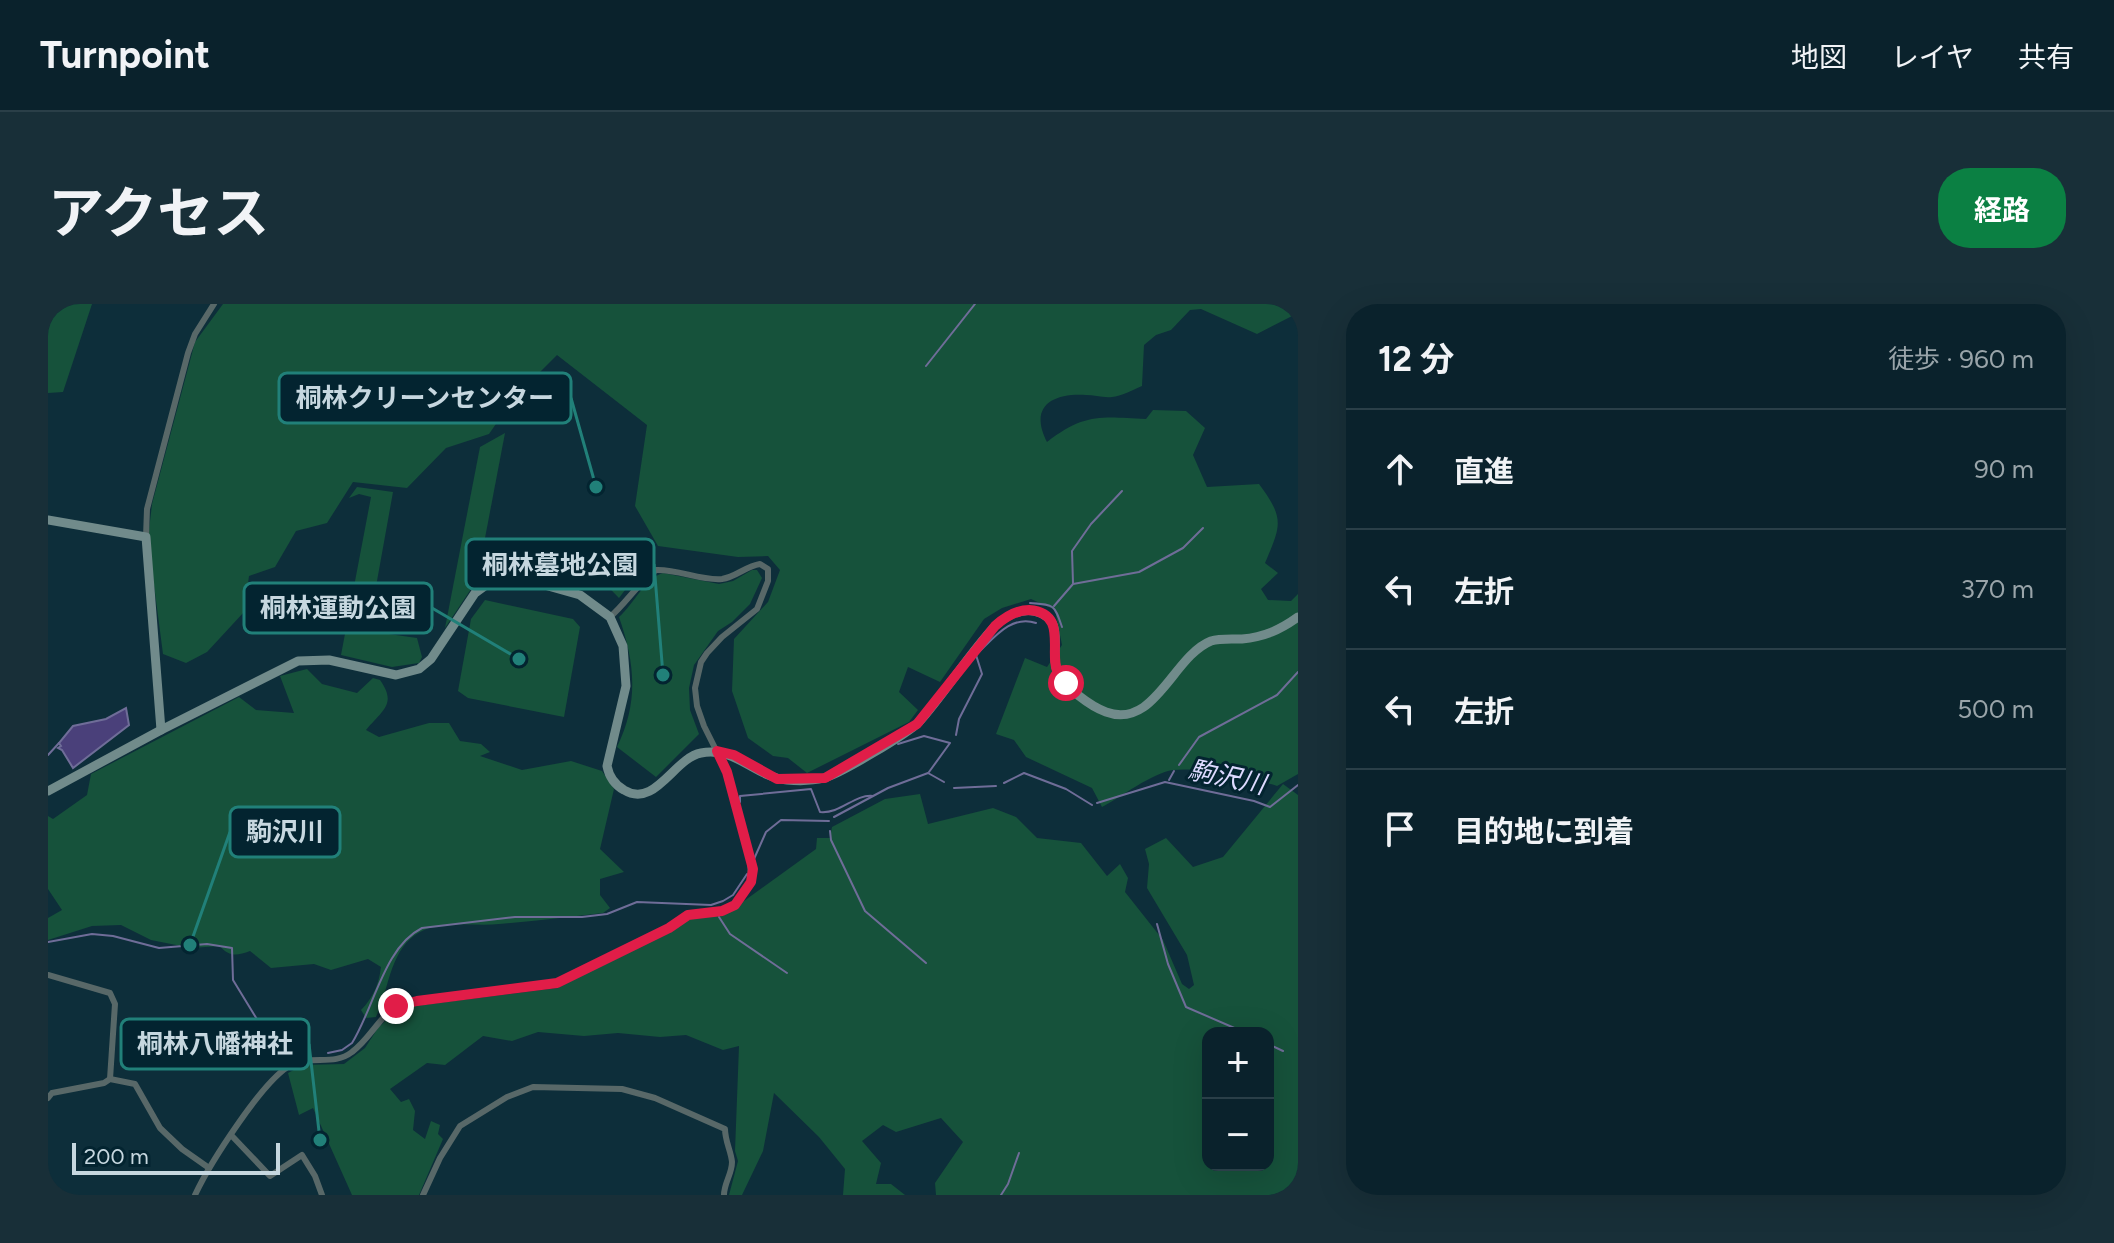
<!DOCTYPE html>
<html lang="ja">
<meta charset="utf-8">
<style>
body{margin:0;font-family:Figtree,"Noto Sans JP",sans-serif;background:#182f38;color:#f1f3f6}
.controls{position:absolute;right:24px;bottom:24px;display:grid;overflow:hidden;border-radius:16px;box-shadow:0 8px 32px #0002}
.controls button{width:72px;height:72px;display:grid;place-items:center;padding:0;border:0;border-bottom:2px solid #2a3f48;background:#0a222c;color:#f1f3f6;font:40px sans-serif}
.scale{position:absolute;left:24px;bottom:20px;width:208px;box-sizing:border-box;padding-left:8px;border:4px solid #c6d7df;border-top:0;font-size:22px;line-height:28px;white-space:nowrap;color:#c6d7df;-webkit-text-stroke:6px #032430;paint-order:stroke}
.stop{position:absolute;width:24px;height:24px;margin:-18px;border:6px solid #e11d48;border-radius:50%;background:#fff}
.stop.end{background:#e11d48;border-color:#fff;box-shadow:0 2px 8px #0008}
.list{margin:0;padding:0;list-style:none}
h2{display:flex;justify-content:space-between;align-items:center;height:104px;margin:0;padding:0 32px;font-size:34px}
h2 small{font-size:26px;font-weight:400;color:#99a4a9}
.list li{display:grid;grid-template-columns:52px 1fr auto;gap:24px;align-items:center;box-sizing:border-box;height:120px;padding:0 32px;border-top:2px solid #2a3f48}
.list b{display:block;font-size:30px;white-space:nowrap}
.list em{font-size:26px;font-style:normal;color:#99a4a9}
.icon{flex:none;width:44px;height:44px;fill:none;stroke:currentColor;stroke-width:2;stroke-linecap:round;stroke-linejoin:round}
.map{position:relative;flex:none;width:1250px;height:891px;overflow:hidden;border-radius:32px}
header{display:flex;align-items:center;gap:48px;box-sizing:border-box;height:112px;padding:0 40px;background:#0a222c;border-bottom:2px solid #2a3f48}
header strong{font-size:38px}
nav{display:flex;gap:44px;margin-inline-start:auto;font-size:28px}
.intro{display:flex;align-items:center;justify-content:space-between;box-sizing:border-box;height:192px;padding:0 48px}
h1{margin:0;font-size:56px}
.button{padding:20px 36px;border-radius:32px;background:#0b8043;color:#fff;font-size:28px;font-weight:700}
main{display:flex;gap:48px;padding:0 48px}
aside{flex:1;background:#0a222c;border-radius:32px;box-shadow:0 8px 32px #0002}
.map>svg:first-child{display:block}
.green{fill:#16523b;fill-rule:evenodd}
.water{fill:#4a407a;stroke:#6f6d98;stroke-width:2}
.lines{fill:none;stroke-linecap:round;stroke-linejoin:round}
.stream{stroke:#6f6d98;stroke-width:2}
.street{stroke:#586868;stroke-width:6}
.secondary{stroke:#718b8b;stroke-width:9}
.route{stroke:#e11d48;stroke-width:10}
.labels{text-anchor:middle;stroke-width:6;stroke-linejoin:round;paint-order:stroke}
.water-label{font-size:26px;font-style:italic;fill:#dddaff;stroke:#032430}
.leader{fill:none;stroke:#218079;stroke-width:3}
.callout-dot{fill:#218079;stroke:#032430;stroke-width:3}
.callout{fill:#032430;stroke:#218079;stroke-width:3}
.callout-label{font-size:26px;text-anchor:middle;font-weight:bold;fill:#c6d7df}
</style>
<header>
<strong>Turnpoint</strong>
<nav><a>地図</a><a>レイヤ</a><a>共有</a></nav>
</header>
<div class="intro"><h1>アクセス</h1><a class="button">経路</a></div>
<main>
<div class="map">
<svg width="1250" height="891" viewBox="0 0 1250 891">
<rect width="100%" height="100%" fill="#0d2e3a"/>
<g class="green">
<path d="M0,0H44L15,88L0,89Z"/>
<path d="M175,0H1250V9L1209,30L1153,5L1142,6L1123,26L1108,31L1096,41L1094,82C1085,86 1073,92 1064,93C1055,94 1046,91 1038,91C1003,89 981,103 999,138C1037,109 1052,113 1098,115L1105,106L1138,107L1157,124L1145,151L1159,183L1211,180C1237,215 1233,221 1217,259L1230,269L1213,285L1220,296L1243,297L1250,290V470L1229,482C1202,473 1153,463 1125,466C1104,469 1073,493 1054,503L1044,484L978,453L966,436L948,430L977,354L999,363L1014,341L1007,306L983,295L954,304L936,315L892,378L860,363L851,388L870,406L861,418L759,469L740,454L725,452L700,434L684,387L686,335L720,298L732,266L720,252L690,253L610,242L587,202L599,121L509,51L466,94L441,130L398,144L359,184L305,178L279,219L248,227L227,263L201,272L196,308L159,348L138,359L115,350L100,235L104,200L147,38Z"/>
<path d="M457,129L429,276L397,324L432,143Z"/>
<path d="M309,183L345,188L320,327L369,334L374,353L371,359L344,363L293,351L323,193L311,190L301,194Z"/>
<path d="M535,243L574,253L589,270L571,294L533,255Z"/>
<path d="M704,266H709L714,274L702,300L684,318L670,327L646,361L641,384L642,406L651,430L608,473L569,443C591,398 587,359 571,313C586,300 597,274 615,269L671,280L685,277Z"/>
<path d="M437,296L525,315L532,323L516,413L420,394L410,387L423,315Z"/>
<path d="M259,365L274,380L309,389L325,374L332,376C349,400 335,406 318,426L331,433L381,419H401L412,437L433,440L442,448L432,452L474,466L523,457L554,467L566,485L552,545L576,568L552,575V591L562,604L555,609C520,613 486,617 451,620C424,623 391,614 367,631C341,650 341,686 328,713L318,714L313,706C325,694 331,680 333,663L320,655L283,666L266,660L223,664L202,647C189,652 181,653 172,642L143,644L103,636L73,621L44,622L0,636V614L14,606L0,585V512L5,515L39,491L43,470L191,393L208,406L246,409L232,372Z"/>
<path d="M1235,480L1250,491V891H888L887,879L915,838L893,814L848,828L835,821L814,837L833,859L828,880H843L857,891H795L797,865L771,833L726,789L715,847L694,891H681L690,857L687,847L691,742L675,746L638,731L612,733L570,729L536,732L490,728L464,737L435,732L397,761L379,759L342,785L353,798L361,795L367,807L365,826L377,835L383,817L392,821L390,830L395,835L371,891H304L265,804L251,811L240,769L255,761L296,760L317,744L330,724L351,704L510,684L641,615L678,610L768,545L769,534H782L784,523L837,495L872,490L880,520L945,504L968,513L989,534L1033,539L1059,572L1072,560L1080,574L1077,588L1115,636L1134,680L1141,685L1146,681L1139,651L1099,584L1101,560L1097,545L1118,534L1145,563L1175,553ZM1160,729H1220V861H1160Z"/>
</g>
<path class="water" d="M78,404L81,421L25,464L14,446L10,444L13,442L11,439L25,422L58,415Z"/>
<g class="lines">
<g class="stream">
<path d="M878,62L927,0"/>
<path d="M1025,279L1024,247L1043,220L1074,187"/>
<path d="M982,299C1007,301 1006,300 1014,323"/>
<path d="M1006,302L1025,280L1091,268L1135,244L1155,224"/>
<path d="M908,431L911,415L934,370L928,351C945,335 963,310 988,319"/>
<path d="M850,440L876,432L902,439L881,468"/>
<path d="M0,451L11,439"/>
<path d="M1131,461L1151,433L1229,391L1250,368"/>
<path d="M1121,476L1126,467"/>
<path d="M956,479L976,469L1018,485L1044,501"/>
<path d="M906,484L948,482"/>
<path d="M692,498V492L763,485L772,508C793,510 806,490 825,492"/>
<path d="M1049,499L1117,478L1206,497L1222,503L1250,481"/>
<path d="M786,513L840,484L880,469L896,478"/>
<path d="M782,527L783,536L817,607L878,659"/>
<path d="M706,555L718,528L733,516L781,517"/>
<path d="M671,613L682,630L739,669"/>
<path d="M1109,620L1120,660L1138,703L1198,729"/>
<path d="M0,638L44,630L65,632L111,644L159,640L184,644L185,676L218,730L233,743L260,746"/>
<path d="M1220,740L1235,747"/>
<path d="M280,749L294,746L304,739C326,704 336,643 374,624L467,613H534L559,610L589,598L663,601L675,597L685,591L699,570"/>
<path d="M953,891L960,880L971,849"/>
</g>
<g class="street">
<path d="M98,233L99,205L140,49L147,30L166,0"/>
<path d="M0,671L62,689L67,700L62,775"/>
<path d="M0,794L4,789L56,779L62,775L87,780L112,824L134,845L161,864"/>
<path d="M184,832L222,872L254,851L267,872L274,891"/>
<path d="M147,891C161,861 217,772 245,760C265,751 286,762 304,748C323,734 331,712 351,701L509,679L621,624L640,611L674,607L687,601L696,590L703,578L702,554L679,468L656,422L649,402L647,384L653,358L659,349L674,333L709,305L720,277V265L712,260C698,262 688,273 674,275C653,277 630,265 608,266C591,278 579,298 562,313"/>
<path d="M375,891L392,854L412,822L459,793L485,783L574,785L607,794L677,825C677,837 683,847 684,858C684,870 676,879 676,891"/>
</g>
<g class="secondary">
<path d="M0,216L98,233L113,426"/>
<path d="M0,487L113,426L250,357L281,356L348,371L371,365L383,355L427,289L438,281L454,276L493,280L532,291L562,313L575,342L578,382L559,462C561,472 567,481 576,486C607,505 626,454 653,449C687,442 707,473 739,476C750,477 764,477 776,474C792,470 859,430 871,418C898,388 919,352 947,322C957,313 972,304 986,307C1021,315 1000,349 1010,369C1018,384 1042,402 1058,408C1107,426 1125,352 1163,337C1172,334 1184,335 1194,335C1216,333 1232,326 1250,313"/>
</g>
</g>
<g class="lines">
<path class="route" d="M348,702L369,697L509,679L621,624L640,611L674,607L687,601L703,578L705,565L679,468L669,447L686,451L729,475L777,474L869,420L947,322C956,314 969,306 981,306C1021,309 1000,349 1010,369C1012,373 1016,376 1018,379"/>
</g>
<g class="labels">
<g class="water-label">
<text transform="translate(1179 473) rotate(12)" y="9">駒沢川</text>
</g>
</g>
<path class="leader" d="M548 183L523 94M615 371L606 260M471 355L384 304M142 641L182 528M272 836L261 740"/>
<g class="callout-dot">
<circle cx="548" cy="183" r="8"/>
<circle cx="615" cy="371" r="8"/>
<circle cx="471" cy="355" r="8"/>
<circle cx="142" cy="641" r="8"/>
<circle cx="272" cy="836" r="8"/>
</g>
<g class="callout">
<rect x="231" y="69" width="292" height="50" rx="8"/>
<rect x="418" y="235" width="188" height="50" rx="8"/>
<rect x="196" y="279" width="188" height="50" rx="8"/>
<rect x="182" y="503" width="110" height="50" rx="8"/>
<rect x="73" y="715" width="188" height="50" rx="8"/>
</g>
<g class="callout-label">
<text x="377" y="103">桐林クリーンセンター</text>
<text x="512" y="270">桐林墓地公園</text>
<text x="290" y="313">桐林運動公園</text>
<text x="237" y="537">駒沢川</text>
<text x="167" y="749">桐林八幡神社</text>
</g>
</svg>
<div class="controls">
<button>+</button>
<button>−</button>
</div>
<div class="scale">200 m</div>
<div class="stop" style="left:1018px;top:379px"></div>
<div class="stop end" style="left:348px;top:702px"></div>
</div>
<aside>
<h2>12 分<small>徒歩 · 960 m</small></h2>
<ul class="list">
<li><svg class="icon" aria-label="ahead" viewBox="0 0 24 24"><path d="M12 20V5M6 11l6-6 6 6"/></svg><div><b>直進</b></div><em>90 m</em></li>
<li><svg class="icon" aria-label="left" viewBox="0 0 24 24"><path d="M17 20v-9H6M10 6l-5 5 5 5"/></svg><div><b>左折</b></div><em>370 m</em></li>
<li><svg class="icon" aria-label="left" viewBox="0 0 24 24"><path d="M17 20v-9H6M10 6l-5 5 5 5"/></svg><div><b>左折</b></div><em>500 m</em></li>
<li><svg class="icon" aria-label="arrive" viewBox="0 0 24 24"><path d="M6 21V4h12l-3 4 3 4H6"/></svg><div><b>目的地に到着</b></div></li>
</ul>
</aside>
</main>
